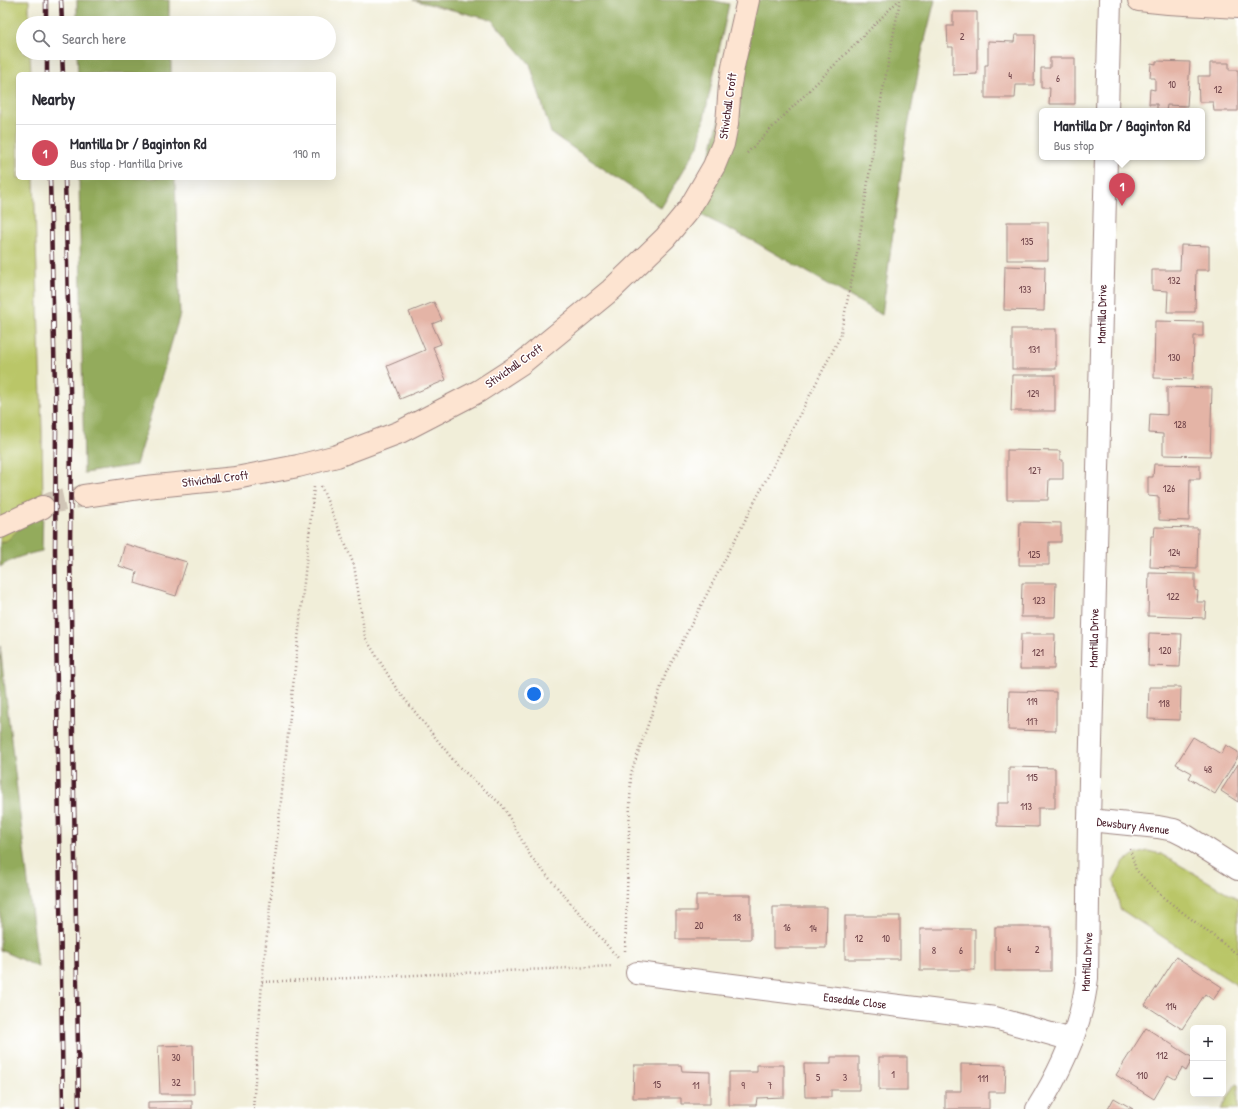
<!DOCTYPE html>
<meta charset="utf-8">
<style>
body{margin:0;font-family:"Patrick Hand",sans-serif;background:#f2f2f3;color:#2b2b33}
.controls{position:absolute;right:12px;bottom:12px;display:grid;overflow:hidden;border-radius:6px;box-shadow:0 4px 16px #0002}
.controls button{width:36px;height:36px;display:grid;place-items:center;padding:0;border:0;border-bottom:1px solid #e1e1e2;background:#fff;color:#2b2b33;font:20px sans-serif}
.you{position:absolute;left:534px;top:694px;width:14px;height:14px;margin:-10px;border:3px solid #fff;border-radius:50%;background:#1a73e8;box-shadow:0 0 0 6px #1a73e833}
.badge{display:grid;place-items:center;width:26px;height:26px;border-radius:50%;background:#d1495b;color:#fff;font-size:13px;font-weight:700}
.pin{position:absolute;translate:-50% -33px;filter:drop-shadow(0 1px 2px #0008)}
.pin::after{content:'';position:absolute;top:21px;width:14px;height:12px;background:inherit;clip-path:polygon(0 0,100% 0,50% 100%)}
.popup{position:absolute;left:1039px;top:108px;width:166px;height:52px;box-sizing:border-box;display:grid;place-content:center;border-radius:6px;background:#fff;filter:drop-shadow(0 1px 3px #0005);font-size:13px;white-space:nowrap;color:#7c7c81}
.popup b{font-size:15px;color:#2b2b33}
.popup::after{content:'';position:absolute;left:50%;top:100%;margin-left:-8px;border:8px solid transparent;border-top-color:#fff}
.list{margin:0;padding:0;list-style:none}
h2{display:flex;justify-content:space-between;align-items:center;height:52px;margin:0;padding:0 16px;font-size:17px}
h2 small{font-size:13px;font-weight:400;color:#7c7c81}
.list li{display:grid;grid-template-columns:26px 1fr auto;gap:12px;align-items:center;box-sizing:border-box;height:56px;padding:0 16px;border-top:1px solid #e1e1e2}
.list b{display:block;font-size:15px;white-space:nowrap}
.list p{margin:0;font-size:13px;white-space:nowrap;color:#7c7c81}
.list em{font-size:13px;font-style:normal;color:#7c7c81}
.icon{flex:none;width:22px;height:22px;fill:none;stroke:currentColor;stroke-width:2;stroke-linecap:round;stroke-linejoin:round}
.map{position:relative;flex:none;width:1238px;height:1109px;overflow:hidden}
.search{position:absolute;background:#fff;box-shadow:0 4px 16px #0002;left:16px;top:16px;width:320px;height:44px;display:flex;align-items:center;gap:10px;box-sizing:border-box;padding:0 14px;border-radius:22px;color:#7c7c81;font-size:15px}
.panel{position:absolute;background:#fff;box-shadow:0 4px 16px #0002;left:16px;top:72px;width:320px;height:108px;border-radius:6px}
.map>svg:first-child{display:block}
.green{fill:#bac668;stroke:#82724a}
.forest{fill:#93ab5c;stroke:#6e6544}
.building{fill:#e4b4a6}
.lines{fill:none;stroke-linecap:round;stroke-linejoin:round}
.secondary-tunnel{stroke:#d0c5b6;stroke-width:22;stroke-dasharray:22 11;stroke-linecap:butt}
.street-casing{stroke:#9e8682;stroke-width:24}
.secondary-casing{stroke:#9e8682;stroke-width:24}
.path{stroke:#9e8682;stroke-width:2.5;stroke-dasharray:1 3;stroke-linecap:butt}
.street{stroke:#fff;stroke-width:22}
.secondary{stroke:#fde4d1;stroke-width:22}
.rail-casing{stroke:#4a1f2b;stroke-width:4.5}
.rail{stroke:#fff;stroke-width:3;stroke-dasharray:9;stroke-linecap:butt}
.labels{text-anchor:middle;stroke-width:3;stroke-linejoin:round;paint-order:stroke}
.number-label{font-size:10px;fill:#70444a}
.street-label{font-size:12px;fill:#4a1f2b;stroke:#fff}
</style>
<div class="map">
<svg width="1238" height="1109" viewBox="0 0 1238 1109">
<rect width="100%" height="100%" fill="#fff"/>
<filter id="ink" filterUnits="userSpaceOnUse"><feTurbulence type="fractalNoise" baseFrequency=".025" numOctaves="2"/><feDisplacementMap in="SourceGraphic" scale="8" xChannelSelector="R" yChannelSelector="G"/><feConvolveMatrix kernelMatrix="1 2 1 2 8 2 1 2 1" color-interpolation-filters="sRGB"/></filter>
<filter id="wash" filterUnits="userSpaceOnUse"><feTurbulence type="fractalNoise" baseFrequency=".012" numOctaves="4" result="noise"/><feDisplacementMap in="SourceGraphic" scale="16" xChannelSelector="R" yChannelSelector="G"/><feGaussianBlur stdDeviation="0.9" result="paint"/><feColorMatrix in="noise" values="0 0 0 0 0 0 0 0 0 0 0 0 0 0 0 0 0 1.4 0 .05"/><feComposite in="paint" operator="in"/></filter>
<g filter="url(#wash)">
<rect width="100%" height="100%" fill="#f1eed9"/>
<g class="green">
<path d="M0,0H29V23H23V53H30L31,74H18V178H34L42,429L43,507L40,508L8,540L0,544Z"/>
<path d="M1148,851L1161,854L1238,899V986L1120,909L1114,879L1122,864L1133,855Z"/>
<path d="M1236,1084L1238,1085V1109H1221Z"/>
</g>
<g class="forest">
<rect x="77" y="0" width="92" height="23"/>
<path d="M413,0H711L729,4L698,146L661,208L551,133L530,64L492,20Z"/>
<path d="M748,0H935L922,52L905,143L882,315L755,242L689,209L702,188Z"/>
<path d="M77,53H171V74H78Z"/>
<path d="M79,178H175L180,314L136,465L84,473Z"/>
<path d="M43,507L42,551C28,554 12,558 0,567V544L8,540L40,508Z"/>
<path d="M0,646L38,967L0,950Z"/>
</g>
<g id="blocks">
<g class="building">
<path d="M953,12H977V74L953,75V47H948L947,26H953Z"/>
<path d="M1015,35H1035L1034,85H1016L1015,98H985V65H988V41L1014,42Z"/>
<path d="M1050,58H1075V104H1049L1050,88H1041V68H1050Z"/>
<path d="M1156,61L1190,62L1187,106L1167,105L1166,111H1157V104H1149L1150,89L1155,90V78H1150L1151,63L1156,64Z"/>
<path d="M1210,63H1229V70H1238V111H1214L1213,102H1199L1198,76H1210Z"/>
<rect x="1007" y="222" width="41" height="38"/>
<path d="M1181,245L1209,246V270H1196L1195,312H1167L1168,291L1152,290V270H1180Z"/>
<path d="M1005,266L1045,267L1044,311L1004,310Z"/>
<path d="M434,302L442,320L432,324L441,344L433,347L446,380L400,399L387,366L425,350L409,312Z"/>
<path d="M1155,321L1203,322V336H1194L1193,379L1154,378Z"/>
<rect x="1012" y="329" width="44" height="40"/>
<path d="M1012,375H1055V411H1011Z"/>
<path d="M1167,387L1212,388L1210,456L1163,455V434L1149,433L1150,414L1167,415Z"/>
<path d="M1007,450L1060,451V460H1063V479H1049L1048,500H1007Z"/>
<path d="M1154,464L1200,465V479H1190L1189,521L1159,520V497L1148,496V477H1153Z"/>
<path d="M1020,522L1061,523V542H1049V565H1019Z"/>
<path d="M1155,527L1198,528L1197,569L1150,567L1151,536H1154Z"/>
<path d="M125,544L187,562L176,596L135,583L137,572L119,566Z"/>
<path d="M1149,573L1195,574V590L1198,591L1197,602H1206L1205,618L1148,616Z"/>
<path d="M1022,583H1056L1055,617H1021Z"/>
<path d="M1149,633L1182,634L1180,667L1148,666Z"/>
<path d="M1021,634H1055L1054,669H1020Z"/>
<path d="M1149,687H1181L1180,720L1148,719Z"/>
<path d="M1009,691L1056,692V731L1008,730Z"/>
<path d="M1193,737L1221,754L1226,745L1238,752V757L1215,794L1189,778L1192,773L1176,764Z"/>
<path d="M1238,764V802L1221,791Z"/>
<path d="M1009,767L1055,768V808H1038V827L997,826V803H1009Z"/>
<path d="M696,895H751V939H676V911H696Z"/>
<path d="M773,907H827L826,948H773Z"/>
<rect x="845" y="916" width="55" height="43"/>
<rect x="995" y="927" width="56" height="44"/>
<rect x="920" y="929" width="55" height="41"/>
<path d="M1176,957L1222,987L1213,1000L1205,994L1182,1029L1145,1005Z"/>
<path d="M1146,1028L1193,1058L1186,1071L1182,1068L1175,1079L1168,1075L1154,1099L1116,1075Z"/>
<path d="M193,1045L194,1094H160L158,1046Z"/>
<path d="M831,1057H859V1090H831V1097H805L804,1064H831Z"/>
<rect x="879" y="1057" width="28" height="33"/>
<path d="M961,1064L1006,1065L1005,1092H989V1109H945V1091H961Z"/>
<path d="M634,1065H681L682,1071L710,1072V1104H681V1098H633Z"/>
<path d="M757,1065H784V1097L757,1098L756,1105H729V1072H757Z"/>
<path d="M1114,1098L1133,1109H1108Z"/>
<path d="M192,1101V1109H148V1102Z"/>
</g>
</g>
</g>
<g filter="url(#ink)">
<use href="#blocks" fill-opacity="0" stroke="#9e8682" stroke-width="1"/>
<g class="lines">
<path class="secondary-tunnel" d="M43,507L51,503L84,496"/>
<defs>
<g id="street">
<path d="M1107,111L1110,0"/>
<path d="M1089,820L1158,827L1174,830L1186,836L1238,869"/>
<path d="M637,973L995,1018L1072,1040"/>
<path d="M1037,1109C1062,1069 1082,1025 1087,978L1089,820L1106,157"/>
</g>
<g id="secondary">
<path d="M1139,0L1168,3L1238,7"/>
<path d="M84,496L146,487L236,478L298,466L337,456L400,432L479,391L522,363L611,290L665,238L689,209L714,166L723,144L727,124L730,84L734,62L748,0"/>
<path d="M0,527L43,507"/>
</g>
</defs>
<use href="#street" class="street-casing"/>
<use href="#secondary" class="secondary-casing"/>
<g class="path">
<path d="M747,153L899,0"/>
<path d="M321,486L354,565L365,637L396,688L458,766L503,806L531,857L618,958"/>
<path d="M1130,849L1136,870L1164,898L1238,955"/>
<path d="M625,951L631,773L666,673L840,337L858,248L877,122L900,0"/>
<path d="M262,982L613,966"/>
<path d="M253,1109L262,982L314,487"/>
</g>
<use href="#street" class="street"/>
<use href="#secondary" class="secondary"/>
<defs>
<g id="rail">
<path d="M46,0V23"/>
<path d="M61,0L62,23"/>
<path d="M47,53V74"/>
<path d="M62,53L63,74"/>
<path d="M50,178L56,429L55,550L63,1109"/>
<path d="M65,178L71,429L70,549L79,1109"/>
</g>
</defs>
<use href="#rail" class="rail-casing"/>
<use href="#rail" class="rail"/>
</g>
</g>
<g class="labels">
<g class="number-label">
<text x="962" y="40">2</text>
<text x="1010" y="79">4</text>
<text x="1058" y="82">6</text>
<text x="1172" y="88">10</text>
<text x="1218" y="93">12</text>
<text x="1027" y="245">135</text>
<text x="1174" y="284">132</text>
<text x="1025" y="293">133</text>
<text x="1034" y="353">131</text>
<text x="1174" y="361">130</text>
<text x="1033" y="397">129</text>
<text x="1180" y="428">128</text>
<text x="1035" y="474">127</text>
<text x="1169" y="492">126</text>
<text x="1174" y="556">124</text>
<text x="1034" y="558">125</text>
<text x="1173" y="600">122</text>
<text x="1039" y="604">123</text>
<text x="1165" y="654">120</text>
<text x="1038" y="656">121</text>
<text x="1032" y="705">119</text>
<text x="1164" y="707">118</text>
<text x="1032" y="725">117</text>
<text x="1208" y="773">48</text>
<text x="1032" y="781">115</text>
<text x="1026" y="810">113</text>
<text x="737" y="921">18</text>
<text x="699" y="929">20</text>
<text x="787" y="931">16</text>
<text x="813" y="932">14</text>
<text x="859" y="942">12</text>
<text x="886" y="942">10</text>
<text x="1009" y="953">4</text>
<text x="1037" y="953">2</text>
<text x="934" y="954">8</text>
<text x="961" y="954">6</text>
<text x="1171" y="1010">114</text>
<text x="1162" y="1059">112</text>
<text x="176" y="1061">30</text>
<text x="893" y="1078">1</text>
<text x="1142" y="1079">110</text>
<text x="818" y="1081">5</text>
<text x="845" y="1081">3</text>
<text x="983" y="1082">111</text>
<text x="176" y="1086">32</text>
<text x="657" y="1088">15</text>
<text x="696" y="1089">11</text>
<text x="743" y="1089">9</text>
<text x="770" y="1089">7</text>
</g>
<g class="street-label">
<text transform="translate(728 106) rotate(-82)" y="4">Stivichall Croft</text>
<text transform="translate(1102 314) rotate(-89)" y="4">Mantilla Drive</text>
<text transform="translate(514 366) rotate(-35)" y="4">Stivichall Croft</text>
<text transform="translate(215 479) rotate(-7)" y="4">Stivichall Croft</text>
<text transform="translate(1094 638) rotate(-89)" y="4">Mantilla Drive</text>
<text transform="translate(1133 826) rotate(7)" y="4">Dewsbury Avenue</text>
<text transform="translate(1087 962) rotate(-87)" y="4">Mantilla Drive</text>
<text transform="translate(855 1001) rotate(7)" y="4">Easedale Close</text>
</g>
</g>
</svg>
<div class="controls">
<button>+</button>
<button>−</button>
</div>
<div class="you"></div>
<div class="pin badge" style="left:1122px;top:206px">1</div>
<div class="popup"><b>Mantilla Dr / Baginton Rd</b>Bus stop</div>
<div class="search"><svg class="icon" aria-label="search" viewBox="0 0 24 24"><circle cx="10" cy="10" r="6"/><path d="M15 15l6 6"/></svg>Search here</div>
<section class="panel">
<h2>Nearby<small></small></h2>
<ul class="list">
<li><span class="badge">1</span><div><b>Mantilla Dr / Baginton Rd</b><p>Bus stop · Mantilla Drive</p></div><em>190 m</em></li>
</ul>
</section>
</div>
